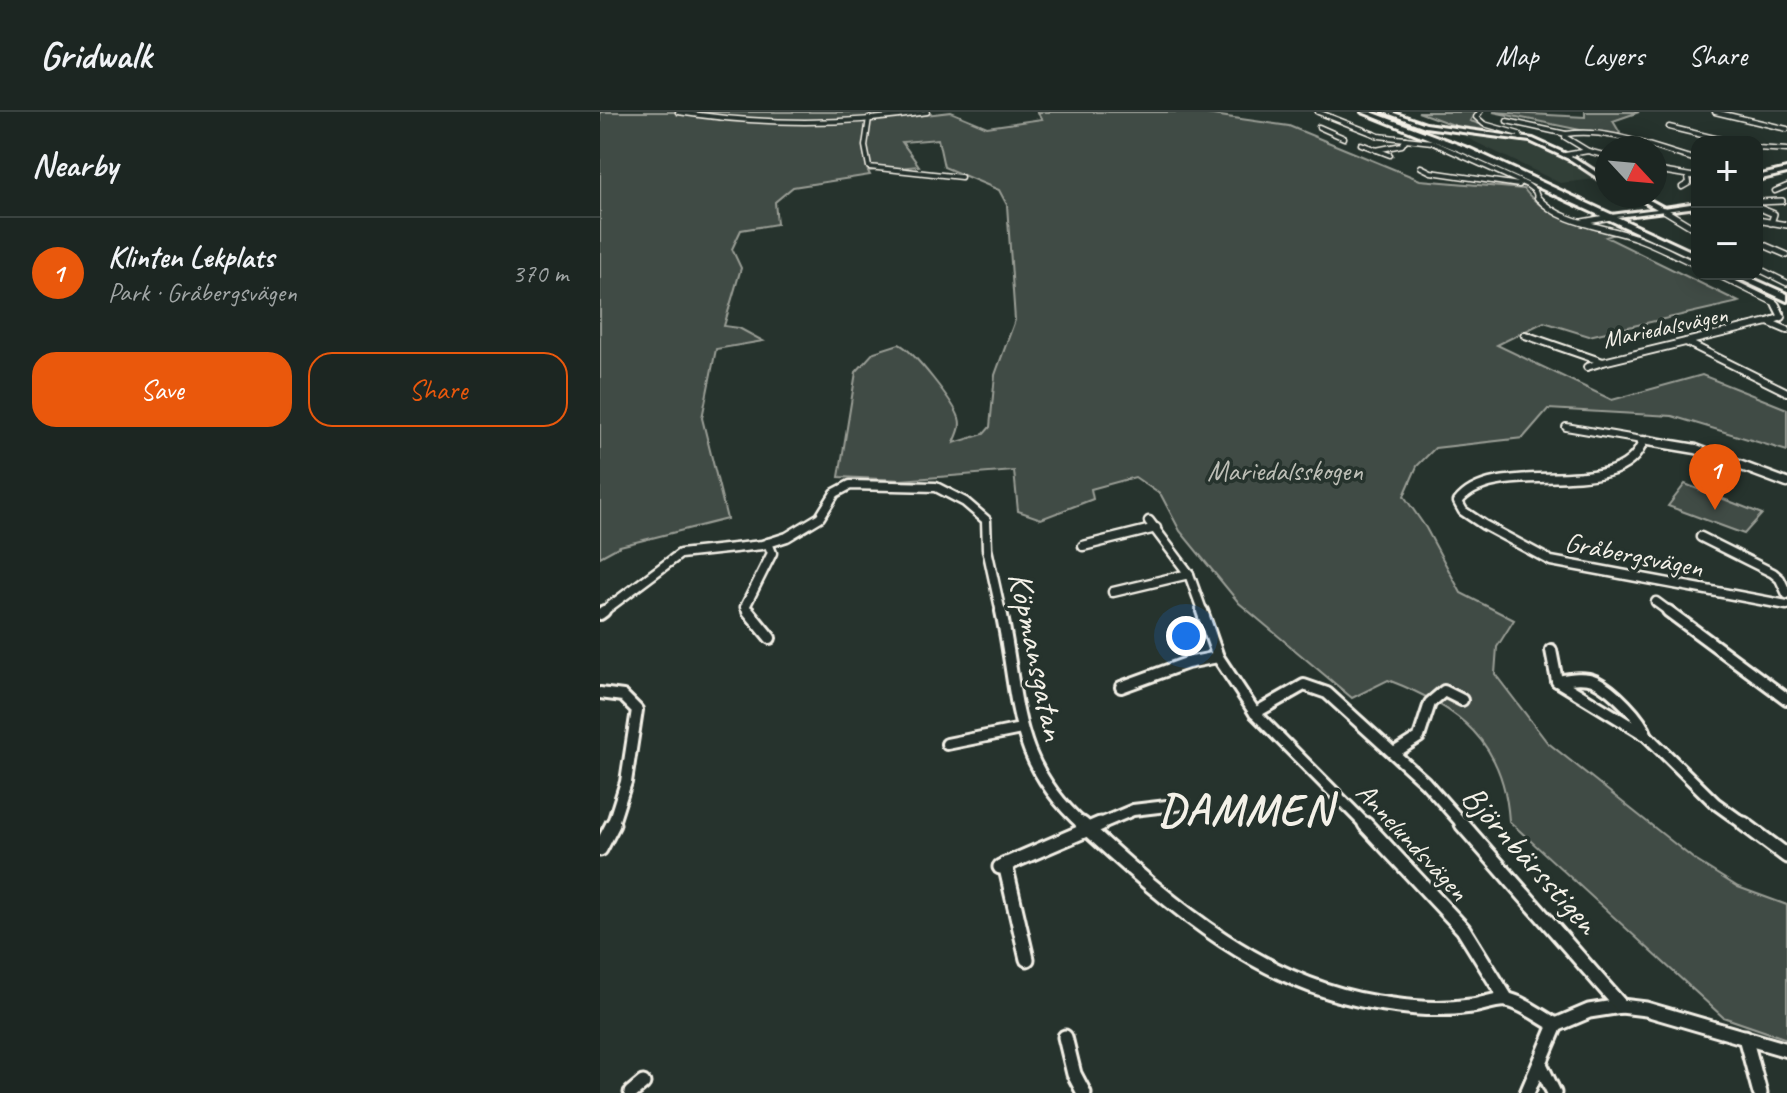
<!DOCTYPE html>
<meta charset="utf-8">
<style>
body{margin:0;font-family:Caveat,sans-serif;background:#29322f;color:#f1f3f6}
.controls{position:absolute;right:24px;top:24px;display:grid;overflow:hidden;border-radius:16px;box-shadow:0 4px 20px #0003}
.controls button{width:72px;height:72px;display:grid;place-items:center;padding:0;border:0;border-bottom:2px solid #3a4340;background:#1c2622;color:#f1f3f6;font:40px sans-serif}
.compass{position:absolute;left:995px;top:24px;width:72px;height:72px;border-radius:50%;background:#1c2622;box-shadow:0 4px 20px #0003;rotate:116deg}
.you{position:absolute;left:586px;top:524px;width:28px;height:28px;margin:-20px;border:6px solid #fff;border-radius:50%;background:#1a73e8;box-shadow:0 0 0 12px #1a73e833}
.badge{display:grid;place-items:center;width:52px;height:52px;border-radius:50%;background:#ea580c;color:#fff;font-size:26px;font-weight:700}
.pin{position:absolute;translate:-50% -66px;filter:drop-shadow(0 2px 4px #0008)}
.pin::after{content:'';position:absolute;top:42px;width:28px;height:24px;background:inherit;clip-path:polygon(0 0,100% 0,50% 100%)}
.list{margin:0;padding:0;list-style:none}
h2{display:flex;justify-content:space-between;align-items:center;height:104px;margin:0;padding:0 32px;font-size:34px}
h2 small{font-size:26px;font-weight:400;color:#a0a5a5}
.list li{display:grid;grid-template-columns:52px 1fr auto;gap:24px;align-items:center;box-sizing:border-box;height:112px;padding:0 32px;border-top:2px solid #3a4340}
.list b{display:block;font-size:30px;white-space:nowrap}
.list p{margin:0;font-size:26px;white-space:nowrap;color:#a0a5a5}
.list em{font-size:26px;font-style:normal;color:#a0a5a5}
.actions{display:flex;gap:16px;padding:24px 32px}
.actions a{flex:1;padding:18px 0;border:2px solid #ea580c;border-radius:24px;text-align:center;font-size:28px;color:#ea580c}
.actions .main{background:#ea580c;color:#fff}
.map{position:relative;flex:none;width:1187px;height:981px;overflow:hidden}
header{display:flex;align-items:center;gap:48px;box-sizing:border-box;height:112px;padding:0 40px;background:#1c2622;border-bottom:2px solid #3a4340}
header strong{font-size:38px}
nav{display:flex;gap:44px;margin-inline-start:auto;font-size:28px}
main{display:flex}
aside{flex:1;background:#1c2622}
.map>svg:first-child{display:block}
.built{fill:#333f39}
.green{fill:#414b45;stroke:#9a9e96;stroke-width:2}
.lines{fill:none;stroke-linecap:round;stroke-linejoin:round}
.street-far5-casing{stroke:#f4f1e8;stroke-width:7}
.street-far4-casing{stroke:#f4f1e8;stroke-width:8}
.street-far3-casing{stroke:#f4f1e8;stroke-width:10}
.street-far2-casing{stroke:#f4f1e8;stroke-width:13}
.street-far1-casing{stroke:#f4f1e8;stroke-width:16}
.street-casing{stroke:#f4f1e8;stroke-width:19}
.secondary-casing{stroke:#f4f1e8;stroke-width:6}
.highway-casing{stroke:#f4f1e8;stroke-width:6}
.street-far5{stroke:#26332d;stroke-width:4}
.street-far4{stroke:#26332d;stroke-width:5}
.street-far3{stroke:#26332d;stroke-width:6}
.street-far2{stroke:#26332d;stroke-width:8}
.street-far1{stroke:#26332d;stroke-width:10}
.street{stroke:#26332d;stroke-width:13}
.secondary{fill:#26332d;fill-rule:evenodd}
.highway{fill:#26332d;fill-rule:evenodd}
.labels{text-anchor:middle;stroke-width:7;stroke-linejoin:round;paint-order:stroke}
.far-street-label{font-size:24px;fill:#f4f1e8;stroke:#26332d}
.park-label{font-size:28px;fill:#bebfb7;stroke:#26332d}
.street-label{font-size:28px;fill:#f4f1e8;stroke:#26332d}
.near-street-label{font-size:34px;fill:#f4f1e8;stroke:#26332d}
.near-district-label{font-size:44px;font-weight:bold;letter-spacing:2px;fill:#f4f1e8;stroke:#26332d}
</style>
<header>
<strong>Gridwalk</strong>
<nav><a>Map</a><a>Layers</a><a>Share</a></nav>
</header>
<main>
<aside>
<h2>Nearby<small></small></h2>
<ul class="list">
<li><span class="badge">1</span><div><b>Klinten Lekplats</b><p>Park · Gråbergsvägen</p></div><em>370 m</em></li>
</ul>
<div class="actions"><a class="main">Save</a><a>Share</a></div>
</aside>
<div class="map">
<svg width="1187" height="981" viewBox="0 0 1187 981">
<rect width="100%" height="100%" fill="#26332d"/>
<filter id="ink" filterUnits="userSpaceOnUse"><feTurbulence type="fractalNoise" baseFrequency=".0125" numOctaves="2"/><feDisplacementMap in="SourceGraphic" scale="16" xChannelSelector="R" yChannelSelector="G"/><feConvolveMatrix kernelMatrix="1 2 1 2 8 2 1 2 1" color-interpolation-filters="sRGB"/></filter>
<g filter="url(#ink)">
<path class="built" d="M878,22L924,27L967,46L996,67L960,71L865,25Z"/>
<g class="green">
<path d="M0,0H311L317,4L351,0L387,15L442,7L437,0H592L689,14L820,68L924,77C943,103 987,118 1018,121L1006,125L1139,190L989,224L944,210L897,233L1012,288L1102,263L1187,297V339L1072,304L948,297L923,326L835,336L817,354L804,384L826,416L861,481L914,508L897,535L895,562L947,630L1095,748L1138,775L1187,793V927L1123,905L909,709C904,630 859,595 788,568L752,586L639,491L580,419L561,383L535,365L491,377L493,387L441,407L418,399L414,359L301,368L239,365L256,260L274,240L299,232C313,238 355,292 359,306C362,315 357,323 354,331L384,322L390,315L395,263L415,208L407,93L399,78L344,55L338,27L302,30L319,54L268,59L270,63L193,75L175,90L177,112L141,118L132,137L141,156L124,214L139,216L163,229L116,237L102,306L127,407L20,434L0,445Z"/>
<path d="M818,0H875L870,9L912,22L904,23L859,15Z"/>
<path d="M893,0L985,5V0H1039L1013,9L1020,21L1014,25Z"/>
<path d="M1085,372L1162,402L1144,422L1068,394Z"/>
</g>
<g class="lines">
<defs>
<g id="street-far5">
<path d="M78,0C162,13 243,14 327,0"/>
<path d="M718,0L779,24L832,30L927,73L935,79L938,87"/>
<path d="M880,0L876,5L884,12L919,22L921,26"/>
<path d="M1115,0L1187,17"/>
<path d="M269,6L265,34L269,55L361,65"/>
<path d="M907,9L966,22"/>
<path d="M719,15L744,26"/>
<path d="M1069,15L1131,30"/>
<path d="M761,32L790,43"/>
<path d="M1157,36L1187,38"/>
<path d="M776,38L802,33L806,27"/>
<path d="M988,39L965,25L966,22C1010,15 1055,37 1097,48"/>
<path d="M965,43L988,39L1007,44"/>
<path d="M821,55L831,60L919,73"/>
<path d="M1055,58L1097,65"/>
<path d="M1082,75L1089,71L1088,65"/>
<path d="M1175,79L1187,74"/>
</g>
<g id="street-far4">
<path d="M937,85C960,112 1003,114 1034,125C1056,132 1076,144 1097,153"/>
<path d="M1157,90L1182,89"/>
<path d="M1157,95L1174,102L1171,111"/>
<path d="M1064,98L1097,118"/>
<path d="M1157,108L1187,113"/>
<path d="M982,110L1011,105"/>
<path d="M1159,131L1187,143"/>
<path d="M1157,156L1187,171"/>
<path d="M1116,162L1175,191L1177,195"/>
</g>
<g id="street-far3">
<path d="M1176,193L1182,205L1168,210L1187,218"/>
<path d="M925,223L1003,250L1168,210"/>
<path d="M1086,230L1187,280"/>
<path d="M987,255L1003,250"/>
<path d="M966,315L1059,331"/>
</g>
<g id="street-far2">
<path d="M1043,329C1022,394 895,341 858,390L863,399L884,413L951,449L1187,493"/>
<path d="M1048,329L1096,337L1187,371"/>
<path d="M549,409L589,462L603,501"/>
<path d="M1101,425L1173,461L1180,467L1187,482"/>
<path d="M483,434L556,416"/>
<path d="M513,480L589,462"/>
<path d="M1056,490L1071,501"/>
<path d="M1,501L80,442L162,433L187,425L220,405L235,381L250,373L336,375L365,390L386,408L387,437L401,501"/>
<path d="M150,501L145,495L172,441L168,431"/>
</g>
<g id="street-far1">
<path d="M148,499L170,526"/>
<path d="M401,499C420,588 410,648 484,714"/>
<path d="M602,499L618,545L655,601L767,714"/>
<path d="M1068,499L1187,587"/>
<path d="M0,502L4,499"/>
<path d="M951,538L957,569L1047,624L1115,691L1147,714"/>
<path d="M957,569C969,567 984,564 995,569C1013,578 1041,606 1047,624"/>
<path d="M521,575L587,551L618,545"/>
<path d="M0,581L23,584L37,598L26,670L12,714"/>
<path d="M655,601L704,573L727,581L825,670L864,714"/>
<path d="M347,632L421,617"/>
<path d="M794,641L819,625L830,591L844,579L862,588"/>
<path d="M495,714L533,698L584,692"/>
</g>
<g id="street">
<path d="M482,712C572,794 666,879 792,893C818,897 845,898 871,894C882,893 897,886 907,888C922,890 942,906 956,913L989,899L1021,894L1046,897L1187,938"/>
<path d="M765,712L863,817L907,888"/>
<path d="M862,712L1021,894"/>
<path d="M1144,712L1187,744"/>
<path d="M0,737L13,712"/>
<path d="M405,752L427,847"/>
<path d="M400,755L500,712"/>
<path d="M465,925L474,962L484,981"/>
<path d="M1145,925L1160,981"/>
<path d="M940,952L954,981"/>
<path d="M31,981L43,971"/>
<path d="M927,981L956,913"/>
</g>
<g id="secondary">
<path d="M784,0H791L826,12L933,27L975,46L1007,67V72L971,48L930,29L825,15Z"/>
<path d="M1187,57V61L1157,68V64Z"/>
<path d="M1034,84H1042L1064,96L1097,91V95L1009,106V104L1011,103L1057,97Z"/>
</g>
<g id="highway">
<path d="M762,0H771L870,37L1097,142V148L864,41Z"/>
<path d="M1129,162H1142L1187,182V189Z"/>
</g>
</defs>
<use href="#street-far5" class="street-far5-casing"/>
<use href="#street-far4" class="street-far4-casing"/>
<use href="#street-far3" class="street-far3-casing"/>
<use href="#street-far2" class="street-far2-casing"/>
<use href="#street-far1" class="street-far1-casing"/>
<use href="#street" class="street-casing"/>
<use href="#secondary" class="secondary-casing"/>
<use href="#highway" class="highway-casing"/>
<use href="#street-far5" class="street-far5"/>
<use href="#street-far4" class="street-far4"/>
<use href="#street-far3" class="street-far3"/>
<use href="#street-far2" class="street-far2"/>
<use href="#street-far1" class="street-far1"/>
<use href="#street" class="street"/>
<use href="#secondary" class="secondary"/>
<use href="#highway" class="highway"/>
</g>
</g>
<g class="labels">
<g class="far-street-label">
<text transform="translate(1065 215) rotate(-12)" y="8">Mariedalsvägen</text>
</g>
<g class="park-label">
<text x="685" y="368">Mariedalsskogen</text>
</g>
<g class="street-label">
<text transform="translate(1034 442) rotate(11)" y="10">Gråbergsvägen</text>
<text transform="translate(813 729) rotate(47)" y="10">Annelundsvägen</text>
</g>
<g class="near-street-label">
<text transform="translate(438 544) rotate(78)" y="12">Köpmansgatan</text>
<text transform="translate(931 747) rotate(48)" y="12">Björnbärsstigen</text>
</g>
<g class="near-district-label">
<text x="646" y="712">DAMMEN</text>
</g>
</g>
</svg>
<div class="controls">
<button>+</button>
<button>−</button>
</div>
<svg class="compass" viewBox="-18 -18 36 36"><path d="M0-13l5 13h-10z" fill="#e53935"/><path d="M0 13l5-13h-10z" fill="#a0a5a5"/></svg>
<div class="you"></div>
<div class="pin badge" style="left:1115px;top:398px">1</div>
</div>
</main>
